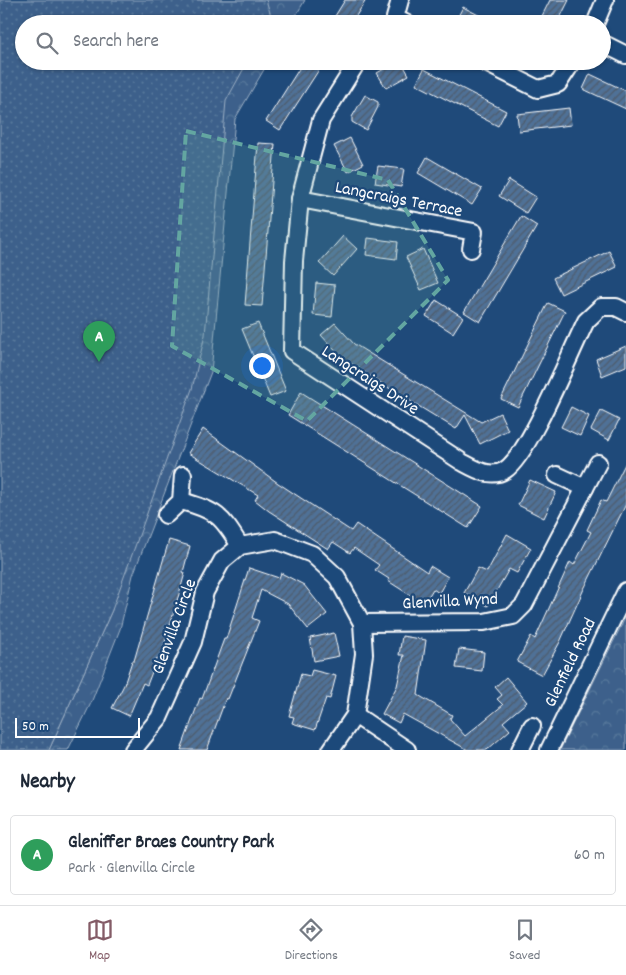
<!DOCTYPE html>
<meta charset="utf-8">
<style>
body{margin:0;font-family:Dekko,sans-serif;background:#f6f6f7;color:#1f2937}
.scale{position:absolute;left:15px;bottom:12px;width:125px;box-sizing:border-box;padding-left:5px;border:2px solid #fff;border-top:0;font-size:14px;line-height:18px;white-space:nowrap;color:#fff;-webkit-text-stroke:4px #1f4a7a;paint-order:stroke}
.you{position:absolute;left:261px;top:365px;width:18px;height:18px;margin:-12px;border:4px solid #fff;border-radius:50%;background:#1a73e8;box-shadow:0 0 0 8px #1a73e833}
.badge{display:grid;place-items:center;width:32px;height:32px;border-radius:50%;background:#845c67;color:#fff;font-size:16px;font-weight:700}
.pin{position:absolute;translate:-50% -41px;filter:drop-shadow(0 1px 2px #0008)}
.pin::after{content:'';position:absolute;top:26px;width:18px;height:15px;background:inherit;clip-path:polygon(0 0,100% 0,50% 100%)}
.list{margin:0;padding:0;list-style:none}
h2{display:flex;justify-content:space-between;align-items:center;height:65px;margin:0;padding:0 20px;font-size:21px}
h2 small{font-size:16px;font-weight:400;color:#747a83}
.list li{display:grid;grid-template-columns:32px 1fr auto;gap:15px;align-items:center;box-sizing:border-box;height:80px;margin:0 10px 10px;padding:0 10px;border:1px solid #e0e1e3;border-radius:5px}
.list b{display:block;font-size:19px;white-space:nowrap}
.list p{margin:0;font-size:16px;white-space:nowrap;color:#747a83}
.list em{font-size:16px;font-style:normal;color:#747a83}
.icon{flex:none;width:28px;height:28px;fill:none;stroke:currentColor;stroke-width:2;stroke-linecap:round;stroke-linejoin:round}
.map{position:relative;flex:none;width:626px;height:750px;overflow:hidden}
.search{position:absolute;background:#fff;box-shadow:0 1px 4px #0004;left:15px;right:15px;top:15px;height:55px;display:flex;align-items:center;gap:12px;box-sizing:border-box;padding:0 18px;border-radius:28px;color:#747a83;font-size:19px}
.sheet{height:155px;background:#fff}
nav{display:flex;justify-content:space-around;align-items:center;box-sizing:border-box;height:70px;border-top:1px solid #e0e1e3;background:#fff;font-size:14px;color:#747a83}
nav a{display:grid;justify-items:center;gap:2px}
nav .on{color:#845c67}
.map>svg:first-child{display:block}
.forest{fill:url(#forest-crowns);stroke:#9eb0c5}
.park{fill:url(#park-dots);stroke:#9eb0c5}
.building{fill:url(#building-hatch);stroke:#fff}
.lines{fill:none;stroke-linecap:round;stroke-linejoin:round}
.minor-casing{stroke:#fff;stroke-width:20}
.minor{stroke:#1f4a7a;stroke-width:16}
.marked{fill:#63a6a1;fill-opacity:0.2;stroke:#63a6a1;stroke-width:4;stroke-dasharray:10 6;stroke-linejoin:round}
.labels{text-anchor:middle;stroke-width:4.5;stroke-linejoin:round;paint-order:stroke}
.street-label{font-size:18px;fill:#fff;stroke:#1f4a7a}
</style>
<div class="map">
<svg width="626" height="750" viewBox="0 0 626 750">
<defs>
<pattern id="forest-crowns" width="20" height="18" patternUnits="userSpaceOnUse" patternTransform="scale(1.25)"><rect width="20" height="18" fill="#3c618b"/><path d="M2 6a3 3 0 1 1 6 0M12 15a3 3 0 1 1 6 0" fill="none" stroke="#59799c"/></pattern>
<pattern id="park-dots" width="8" height="8" patternUnits="userSpaceOnUse" patternTransform="scale(1.25)"><rect width="8" height="8" fill="#3c618b"/><path d="M2 2h.1M6 6h.1" fill="none" stroke="#59799c" stroke-width="1.8" stroke-linecap="round"/></pattern>
<pattern id="building-hatch" width="6" height="6" patternUnits="userSpaceOnUse" patternTransform="scale(1.25)"><rect width="6" height="6" fill="#507197"/><path d="M-1 1l2-2M0 6l6-6M5 7l2-2" fill="none" stroke="#4e5b6a"/></pattern>
</defs>
<rect width="100%" height="100%" fill="#1f4a7a"/>
<filter id="ink" filterUnits="userSpaceOnUse"><feTurbulence type="fractalNoise" baseFrequency=".02" numOctaves="2"/><feDisplacementMap in="SourceGraphic" scale="10" xChannelSelector="R" yChannelSelector="G"/><feConvolveMatrix kernelMatrix="1 2 1 2 8 2 1 2 1" color-interpolation-filters="sRGB"/></filter>
<g filter="url(#ink)">
<g class="forest">
<path d="M177,0H305L291,24H173Z"/>
<path d="M167,61H269L235,119L211,372L133,575L120,629L91,703L68,750H49L112,610Z"/>
<path d="M626,616V750H560Z"/>
</g>
<path class="park" d="M0,0H266L272,19L270,24H24V61H248L226,101L205,335L192,389L112,610L49,750H0Z"/>
<g class="building">
<path d="M345,0H366L351,24H330Z"/>
<path d="M550,0H569L557,24H538Z"/>
<path d="M463,7L496,24H454Z"/>
<path d="M304,61H310L320,68L280,130L266,121Z"/>
<path d="M398,61H401L409,75L386,88L377,73Z"/>
<path d="M424,69L506,111L498,126L416,84Z"/>
<path d="M590,74L626,91V109L583,89Z"/>
<path d="M365,95L378,102V107L366,130L352,122V117Z"/>
<path d="M569,108L571,125L519,131L517,114Z"/>
<path d="M350,138L363,164L348,172L334,146Z"/>
<path d="M258,143L275,144L262,306L245,305Z"/>
<path d="M427,157L482,189L472,205L418,173Z"/>
<path d="M378,166L404,169L401,187L375,183Z"/>
<path d="M509,180L536,197L526,213L499,196Z"/>
<path d="M521,216L537,226L480,322L464,312Z"/>
<path d="M343,236L357,249L333,276L319,263Z"/>
<path d="M368,238L398,242L396,259L366,255Z"/>
<path d="M423,249L438,283L421,290L406,257Z"/>
<path d="M609,251L617,267L561,294L553,278Z"/>
<path d="M316,283L335,285L332,317L313,315Z"/>
<path d="M436,300L463,317L453,333L426,316Z"/>
<path d="M548,303L565,311L518,407L501,399Z"/>
<path d="M258,323L286,391L270,397L242,329Z"/>
<path d="M335,323L354,344L481,422L500,413L508,430L480,444L465,415L456,429L384,385L342,358L321,335Z"/>
<path d="M626,346V366L602,376L596,359Z"/>
<path d="M301,392L482,506L468,528L288,415Z"/>
<path d="M571,407L589,416L580,436L561,427Z"/>
<path d="M601,411L619,420L609,440L591,430Z"/>
<path d="M203,429L278,483L351,531L356,524L427,572L430,566L448,577L439,593L433,589L424,604L388,581L389,579L375,570L379,565L354,548L350,553L333,542L328,549L269,511L255,500L258,495L188,453Z"/>
<path d="M626,462V504L583,591L560,642L542,675L517,662L531,636L535,639L570,562L574,565L591,532L587,530L601,500L606,502Z"/>
<path d="M530,480L556,492L544,518L518,505Z"/>
<path d="M507,534L531,548L517,573L509,569L488,606L464,593L478,568L487,572Z"/>
<path d="M169,540L190,546L183,572L185,573L160,660L157,659L147,685L143,683L129,716L112,708L124,685L132,661H134Z"/>
<path d="M249,568L279,578L281,573L304,585L327,614L308,629L288,604L261,590L252,618L259,621L228,699L226,698L207,750H181L200,698L202,699L224,639H226Z"/>
<path d="M334,633L339,656L314,661L310,638Z"/>
<path d="M402,636L426,640L418,695L452,715L450,719L465,736L503,705L497,699L502,695L495,687L506,677L527,702L503,722L510,730L487,750H468L403,714L399,723L382,714L397,686L404,655H399Z"/>
<path d="M459,649L484,652L482,671L456,668Z"/>
<path d="M312,670L336,676L330,699L326,698L315,730L292,723L294,717L289,716L301,674L310,676Z"/>
</g>
<g class="lines">
<defs>
<g id="minor">
<path d="M400,0L395,18L407,24"/>
<path d="M595,24L605,0"/>
<path d="M602,43L626,55"/>
<path d="M358,61L321,120L300,199L294,261L292,351L462,462C475,469 491,479 505,470C529,455 571,351 586,321L601,307H616L626,312"/>
<path d="M482,61L538,89L558,84L573,61"/>
<path d="M300,199L474,232L471,249"/>
<path d="M557,475L585,488"/>
<path d="M181,501C216,510 222,516 240,546"/>
<path d="M166,515L181,501L183,475"/>
<path d="M362,623L484,622L513,616L524,605L598,463"/>
<path d="M355,715L407,750"/>
<path d="M133,750L159,718L193,642L205,592L222,561L240,546L275,540L312,554L337,577L362,623L364,654L355,715L331,750"/>
<path d="M520,750L532,726"/>
<path d="M549,750L626,591"/>
</g>
</defs>
<use href="#minor" class="minor-casing"/>
<use href="#minor" class="minor"/>
</g>
</g>
<path class="marked" d="M186,131L388,180L448,280L307,421L172,346Z"/>
<g class="labels">
<g class="street-label">
<text transform="translate(399 198) rotate(11)" y="6">Langcraigs Terrace</text>
<text transform="translate(371 379) rotate(33)" y="6">Langcraigs Drive</text>
<text transform="translate(450 600) rotate(-3)" y="6">Glenvilla Wynd</text>
<text transform="translate(173 626) rotate(-70)" y="6">Glenvilla Circle</text>
<text transform="translate(569 662) rotate(-64)" y="6">Glenfield Road</text>
</g>
</g>
</svg>
<div class="scale">50 m</div>
<div class="you"></div>
<div class="pin badge" style="left:99px;top:362px;background:#2e9e5b">A</div>
<div class="search"><svg class="icon" aria-label="search" viewBox="0 0 24 24"><circle cx="10" cy="10" r="6"/><path d="M15 15l6 6"/></svg>Search here</div>
</div>
<section class="sheet">
<h2>Nearby<small></small></h2>
<ul class="list">
<li><span class="badge" style="background:#2e9e5b">A</span><div><b>Gleniffer Braes Country Park</b><p>Park · Glenvilla Circle</p></div><em>60 m</em></li>
</ul>
</section>
<nav>
<a class="on"><svg class="icon" aria-label="map" viewBox="0 0 24 24"><path d="M3 6l6-2 6 2 6-2v14l-6 2-6-2-6 2zM9 4v14M15 6v14"/></svg>Map</a>
<a><svg class="icon" aria-label="directions" viewBox="0 0 24 24"><path d="M12 3l9 9-9 9-9-9zM9 14v-3h6M13 9l2 2-2 2"/></svg>Directions</a>
<a><svg class="icon" aria-label="saved" viewBox="0 0 24 24"><path d="M7 4h10v16l-5-4-5 4z"/></svg>Saved</a>
</nav>
